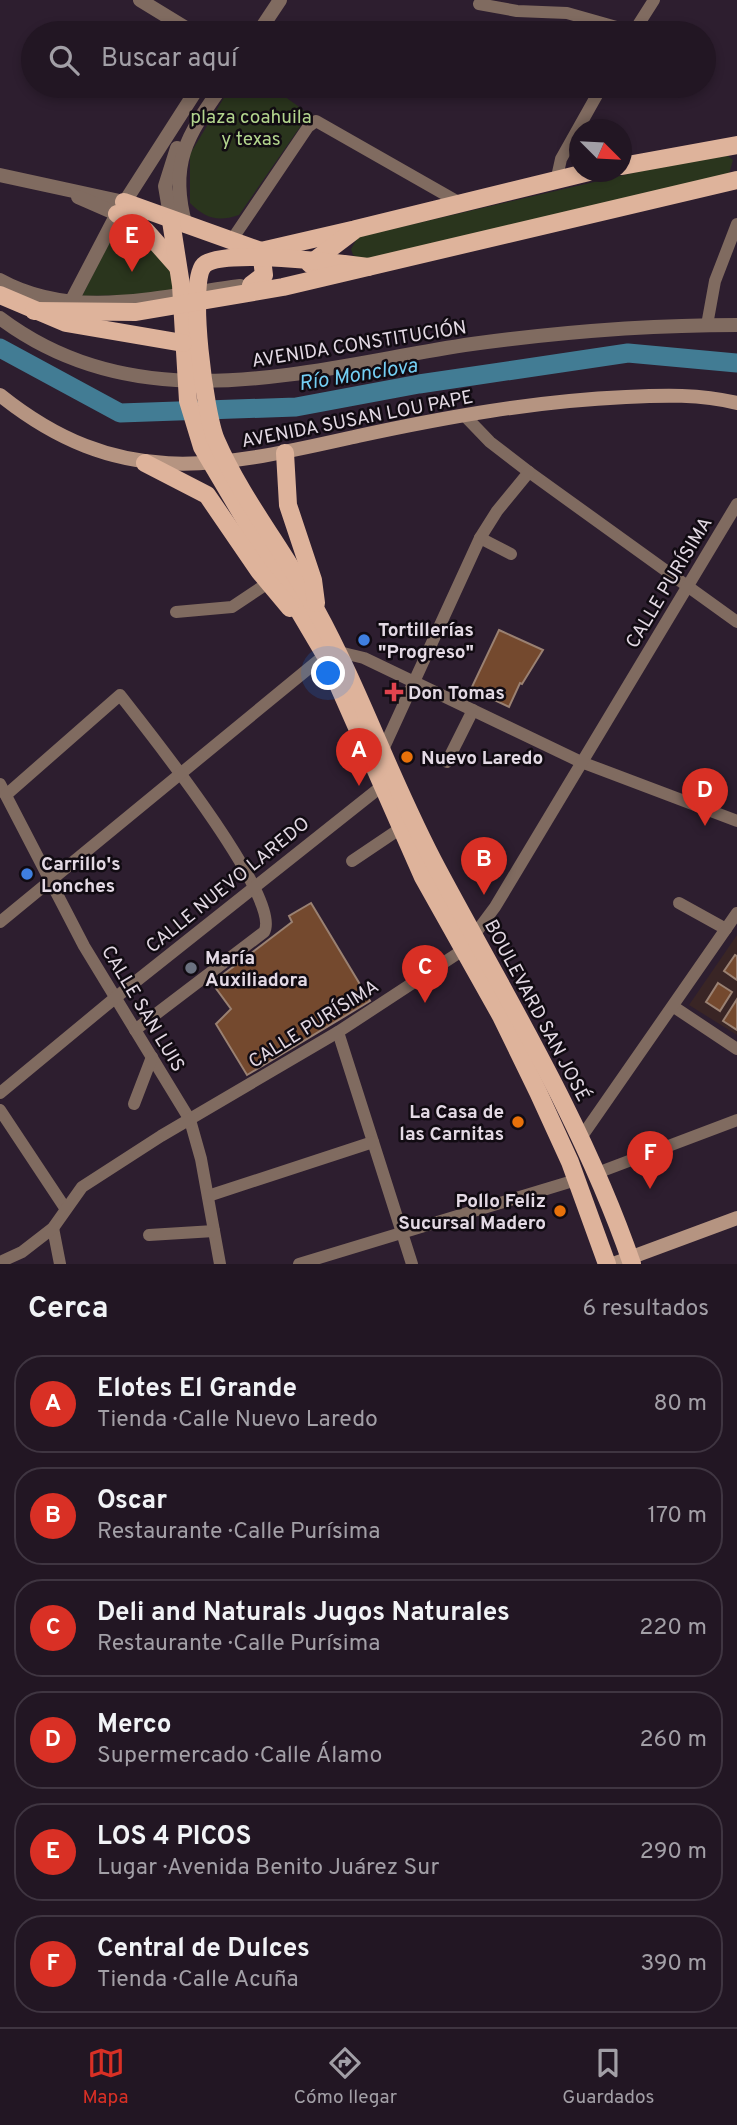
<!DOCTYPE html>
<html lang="es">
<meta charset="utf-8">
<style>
body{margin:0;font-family:Overpass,sans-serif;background:#2a1f2b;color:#f1f3f6}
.compass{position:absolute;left:569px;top:119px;width:63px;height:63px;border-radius:50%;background:#221623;box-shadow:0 4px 10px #0003;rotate:114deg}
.you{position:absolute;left:329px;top:674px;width:24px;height:24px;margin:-18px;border:5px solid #fff;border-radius:50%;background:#1a73e8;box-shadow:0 0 0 10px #1a73e833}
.badge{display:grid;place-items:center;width:46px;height:46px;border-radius:50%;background:#d93025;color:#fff;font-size:23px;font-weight:700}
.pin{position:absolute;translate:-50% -58px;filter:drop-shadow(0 2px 4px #0008)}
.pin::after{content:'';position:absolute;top:37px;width:24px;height:21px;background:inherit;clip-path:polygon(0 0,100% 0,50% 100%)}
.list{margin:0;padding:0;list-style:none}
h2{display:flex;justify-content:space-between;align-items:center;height:91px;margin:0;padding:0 28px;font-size:30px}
h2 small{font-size:23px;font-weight:400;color:#a29fa6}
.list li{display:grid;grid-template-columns:46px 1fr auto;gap:21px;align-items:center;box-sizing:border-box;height:98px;margin:0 14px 14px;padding:0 14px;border:2px solid #3f3541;border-radius:28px}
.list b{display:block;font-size:26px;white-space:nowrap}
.list p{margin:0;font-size:23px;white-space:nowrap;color:#a29fa6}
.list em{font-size:23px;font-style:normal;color:#a29fa6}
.icon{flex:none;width:38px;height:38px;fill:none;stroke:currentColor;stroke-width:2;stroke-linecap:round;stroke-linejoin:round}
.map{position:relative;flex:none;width:737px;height:1264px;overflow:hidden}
.search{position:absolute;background:#221623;box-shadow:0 4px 10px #0003;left:21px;right:21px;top:21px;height:77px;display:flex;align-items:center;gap:18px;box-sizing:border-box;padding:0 24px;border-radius:38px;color:#a29fa6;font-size:26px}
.sheet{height:763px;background:#221623}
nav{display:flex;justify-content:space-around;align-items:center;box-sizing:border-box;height:98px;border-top:2px solid #3f3541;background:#221623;font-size:19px;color:#a29fa6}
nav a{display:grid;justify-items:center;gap:4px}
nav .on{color:#d93025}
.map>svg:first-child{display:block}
.education{fill:#392525}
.green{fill:#2a351d}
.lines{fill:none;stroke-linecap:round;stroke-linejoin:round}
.river{stroke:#427c94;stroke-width:19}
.building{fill:#74492e;stroke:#9a8172;stroke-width:2}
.minor{stroke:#806b60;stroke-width:12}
.tertiary{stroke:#806b60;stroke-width:14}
.secondary{stroke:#b59481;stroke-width:14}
.primary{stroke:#deb39b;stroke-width:18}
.shop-dot{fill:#3f7fe0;stroke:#110b12;stroke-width:2.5}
.health-dot{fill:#e0444e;stroke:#110b12;stroke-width:2.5}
.food-dot{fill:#e8710a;stroke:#110b12;stroke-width:2.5}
.worship-dot{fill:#6b7280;stroke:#110b12;stroke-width:2.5}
.labels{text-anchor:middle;stroke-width:5;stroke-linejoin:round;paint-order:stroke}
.park-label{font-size:19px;fill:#b2d48d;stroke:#110b12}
.street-label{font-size:19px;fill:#e3d9e4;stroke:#110b12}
.poi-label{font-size:19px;font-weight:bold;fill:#e3d9e4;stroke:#110b12;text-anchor:start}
.water-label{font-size:21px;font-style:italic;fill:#74cff4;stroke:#110b12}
</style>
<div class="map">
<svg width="737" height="1264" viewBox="0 0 737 1264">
<rect width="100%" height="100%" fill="#2d1e2f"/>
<path class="education" d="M737,935V1035L689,1005Z"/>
<g class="green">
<path d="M231,86H270L309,114L239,215C218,222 206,219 190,203V154Z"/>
<path d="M723,152L733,160L729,174L366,261L353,255L351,249L358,237Z"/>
<path d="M125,225C145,240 181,260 172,290L145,295L82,296L117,227Z"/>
</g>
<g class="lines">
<path class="river" d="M0,348L120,413L296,407L419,384L628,353L737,363"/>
</g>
<g class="building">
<path d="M499,630L543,650L522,684L520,683L509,707L471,689Z"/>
<path d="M311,903L370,1001L247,1075L216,1024L231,1009L212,983L292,922L289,916Z"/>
<path d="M735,955L737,956V980L724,971Z"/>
<path d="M718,983L732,992L720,1011L706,1002Z"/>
<path d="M737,999V1030L723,1021Z"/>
</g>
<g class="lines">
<g class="minor">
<path d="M479,4L517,11L567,13L634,32"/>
<path d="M633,33L654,0"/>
<path d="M557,177L561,159L602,86"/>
<path d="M231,241L308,127L316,121L460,203"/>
<path d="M707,325L715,281L737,224"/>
<path d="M464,415L490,442L529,472L737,622"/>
<path d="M480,538L511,554"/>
<path d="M176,612L232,607L268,583"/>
<path d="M380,756L480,538L497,511L529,472"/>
<path d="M447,762L473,710"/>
<path d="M0,784L84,946L190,1120L201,1159L220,1264"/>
<path d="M6,795L120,695C145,727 284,900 264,932L135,1030"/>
<path d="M352,861L401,828"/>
<path d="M679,903L726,929"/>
<path d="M0,922L325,655L339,652L364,658L581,762L737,821"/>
<path d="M674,1007L737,1049"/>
<path d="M338,1032L412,1264"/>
<path d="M0,1093L115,998L387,782"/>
<path d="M134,1104L152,1057"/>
<path d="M0,1110L65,1208"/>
<path d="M580,1139L737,913"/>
<path d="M597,1173L737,1120"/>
<path d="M208,1196L373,1142"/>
<path d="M53,1228L60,1264"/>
<path d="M149,1235L214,1231"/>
<path d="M0,1262L22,1252L53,1228L82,1187L161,1136L338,1032L463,950L495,907L737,504"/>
<path d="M299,1264L576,1180"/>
</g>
<g class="tertiary">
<path d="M140,0L194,33"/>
<path d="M258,33L280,0"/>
<path d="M0,175L124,202"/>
<path d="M78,197L117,214"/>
<path d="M171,221L165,186L177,148"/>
<path d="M186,226C168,164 187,136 222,86"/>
<path d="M0,280C74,321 161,296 240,286"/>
<path d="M71,302L117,214L199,86"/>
<path d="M0,318C144,426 314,367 472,344C560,332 648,325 737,325"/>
</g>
<g class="secondary">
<path d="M0,395C121,492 219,467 358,436C446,417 535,401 626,397C664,395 700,394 737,403"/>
<path d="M613,1264L737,1218"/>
</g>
<g class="primary">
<path d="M622,166L737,145"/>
<path d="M124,202L261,251L264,275L251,285"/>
<path d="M117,214L146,231L177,266"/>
<path d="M171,221L181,285L188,401L202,447L325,655L423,877L501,1016L538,1092L570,1162L607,1264"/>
<path d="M261,251L352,230"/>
<path d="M310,264L356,229L589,172"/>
<path d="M368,267C340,263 221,248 204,265C187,282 205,415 216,440C242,500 285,552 316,610C362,694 392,785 438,870C507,999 584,1124 632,1264"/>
<path d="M0,295L66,323L183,343"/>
<path d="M34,311L136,312L283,287L737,180"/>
<path d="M285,453L288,505L313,580L316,603"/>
<path d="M145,463L207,495L259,571L290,608"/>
</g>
</g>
<g class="shop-dot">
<circle cx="364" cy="640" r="7"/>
<circle cx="27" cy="874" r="7"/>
</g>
<path class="health-dot" d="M390.5 681.5h7v7h7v7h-7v7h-7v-7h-7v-7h7z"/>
<g class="food-dot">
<circle cx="407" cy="757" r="7"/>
<circle cx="518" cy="1122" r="7"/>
<circle cx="560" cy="1211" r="7"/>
</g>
<circle class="worship-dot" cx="191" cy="968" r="7"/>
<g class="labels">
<g class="park-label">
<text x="251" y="123">plaza coahuila<tspan x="251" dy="22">y texas</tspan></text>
</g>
<g class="street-label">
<text transform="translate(359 343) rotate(-9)" y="7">AVENIDA CONSTITUCIÓN</text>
<text transform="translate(357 418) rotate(-11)" y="7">AVENIDA SUSAN LOU PAPE</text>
<text transform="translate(668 582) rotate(-59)" y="7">CALLE PURÍSIMA</text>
<text transform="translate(227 884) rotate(-39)" y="7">CALLE NUEVO LAREDO</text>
<text transform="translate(144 1008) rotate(59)" y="7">CALLE SAN LUIS</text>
<text transform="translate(538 1010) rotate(62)" y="7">BOULEVARD SAN JOSÉ</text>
<text transform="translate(313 1023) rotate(-32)" y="7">CALLE PURÍSIMA</text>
</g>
<g class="poi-label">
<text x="378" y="636">Tortillerías<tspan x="378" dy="22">"Progreso"</tspan></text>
<text x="408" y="699">Don Tomas</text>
<text x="421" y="764">Nuevo Laredo</text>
<text x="41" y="870">Carrillo's<tspan x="41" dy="22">Lonches</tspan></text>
<text x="205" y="964">María<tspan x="205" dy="22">Auxiliadora</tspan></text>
<text x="504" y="1118" text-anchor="end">La Casa de<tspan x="504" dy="22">las Carnitas</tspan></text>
<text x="546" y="1207" text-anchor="end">Pollo Feliz<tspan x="546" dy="22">Sucursal Madero</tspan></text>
</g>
<g class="water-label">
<text transform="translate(358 374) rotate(-9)" y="7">Río Monclova</text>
</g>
</g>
</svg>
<svg class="compass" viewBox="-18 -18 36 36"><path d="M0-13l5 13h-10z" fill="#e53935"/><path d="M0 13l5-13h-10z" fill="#a29fa6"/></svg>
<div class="you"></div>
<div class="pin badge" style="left:359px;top:786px">A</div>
<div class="pin badge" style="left:484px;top:895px">B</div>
<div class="pin badge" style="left:425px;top:1003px">C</div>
<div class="pin badge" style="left:705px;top:826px">D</div>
<div class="pin badge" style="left:132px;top:272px">E</div>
<div class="pin badge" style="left:650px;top:1189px">F</div>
<div class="search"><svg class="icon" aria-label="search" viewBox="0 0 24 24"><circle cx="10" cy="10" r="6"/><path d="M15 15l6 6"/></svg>Buscar aquí</div>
</div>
<section class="sheet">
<h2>Cerca<small>6 resultados</small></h2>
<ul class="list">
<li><span class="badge">A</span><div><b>Elotes El Grande</b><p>Tienda · Calle Nuevo Laredo</p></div><em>80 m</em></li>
<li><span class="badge">B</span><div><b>Oscar</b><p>Restaurante · Calle Purísima</p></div><em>170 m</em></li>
<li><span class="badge">C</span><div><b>Deli and Naturals Jugos Naturales</b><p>Restaurante · Calle Purísima</p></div><em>220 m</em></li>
<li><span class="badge">D</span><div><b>Merco</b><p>Supermercado · Calle Álamo</p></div><em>260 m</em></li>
<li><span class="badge">E</span><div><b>LOS 4 PICOS</b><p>Lugar · Avenida Benito Juárez Sur</p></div><em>290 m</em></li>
<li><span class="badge">F</span><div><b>Central de Dulces</b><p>Tienda · Calle Acuña</p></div><em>390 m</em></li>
</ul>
</section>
<nav>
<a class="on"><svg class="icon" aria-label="map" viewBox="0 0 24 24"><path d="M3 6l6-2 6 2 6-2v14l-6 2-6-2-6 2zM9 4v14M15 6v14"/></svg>Mapa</a>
<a><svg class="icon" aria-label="directions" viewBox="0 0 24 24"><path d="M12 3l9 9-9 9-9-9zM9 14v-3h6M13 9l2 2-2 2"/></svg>Cómo llegar</a>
<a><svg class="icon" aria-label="saved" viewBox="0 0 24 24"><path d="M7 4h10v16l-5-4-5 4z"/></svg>Guardados</a>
</nav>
